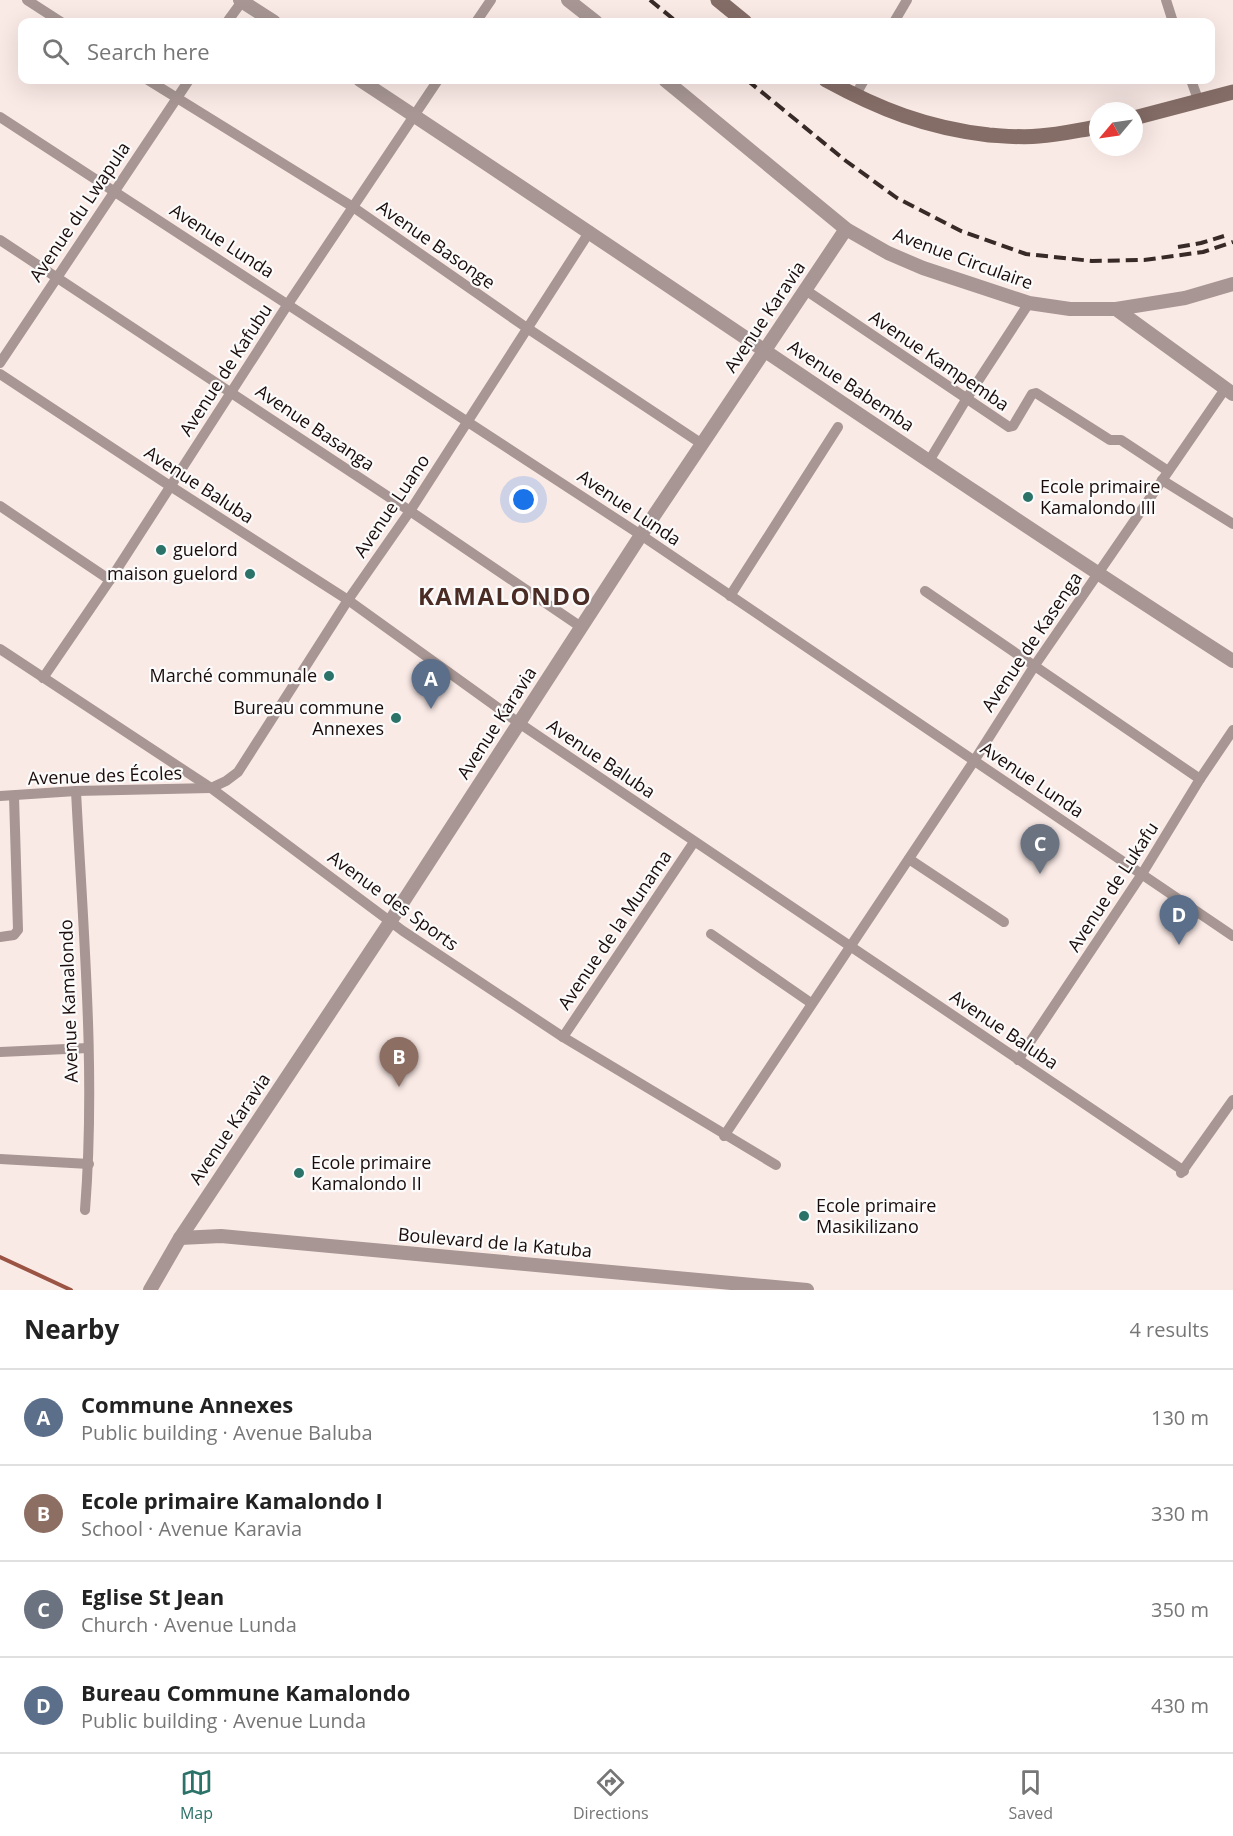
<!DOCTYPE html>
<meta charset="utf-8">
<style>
body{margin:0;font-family:"Open Sans",sans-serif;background:#f2f2f2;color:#222}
.compass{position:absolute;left:1089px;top:102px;width:54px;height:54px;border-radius:50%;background:#fff;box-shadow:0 6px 24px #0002;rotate:241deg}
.you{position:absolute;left:524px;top:500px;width:21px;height:21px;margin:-15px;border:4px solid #fff;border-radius:50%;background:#1a73e8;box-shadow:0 0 0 9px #1a73e833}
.badge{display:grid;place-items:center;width:39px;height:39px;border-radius:50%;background:#2b7268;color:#fff;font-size:20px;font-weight:700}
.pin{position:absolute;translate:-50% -50px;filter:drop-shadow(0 2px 3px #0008)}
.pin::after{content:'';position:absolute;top:32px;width:21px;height:18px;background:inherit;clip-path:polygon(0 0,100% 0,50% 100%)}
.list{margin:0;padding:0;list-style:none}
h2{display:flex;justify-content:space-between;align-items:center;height:78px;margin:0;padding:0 24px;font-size:26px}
h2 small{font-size:20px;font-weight:400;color:#767676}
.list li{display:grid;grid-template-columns:39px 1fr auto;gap:18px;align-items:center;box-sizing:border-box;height:96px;padding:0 24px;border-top:2px solid #e0e0e0}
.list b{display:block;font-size:22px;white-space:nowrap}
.list p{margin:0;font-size:20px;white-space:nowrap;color:#767676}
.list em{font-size:20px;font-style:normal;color:#767676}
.icon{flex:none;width:33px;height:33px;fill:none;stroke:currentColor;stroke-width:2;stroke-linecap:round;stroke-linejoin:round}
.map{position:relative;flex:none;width:1233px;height:1290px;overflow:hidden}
.search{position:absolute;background:#fff;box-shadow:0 6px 24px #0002;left:18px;right:18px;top:18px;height:66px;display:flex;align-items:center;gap:15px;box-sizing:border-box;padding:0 21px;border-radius:12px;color:#767676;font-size:22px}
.sheet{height:462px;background:#fff}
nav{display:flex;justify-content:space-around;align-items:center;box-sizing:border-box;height:84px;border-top:2px solid #e0e0e0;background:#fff;font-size:16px;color:#767676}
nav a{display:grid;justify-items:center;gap:3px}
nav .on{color:#2b7268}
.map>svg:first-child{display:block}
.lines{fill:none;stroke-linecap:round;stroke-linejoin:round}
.stream{stroke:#9b5343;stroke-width:4}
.minor{stroke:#a79693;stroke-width:10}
.tertiary{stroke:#a79693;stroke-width:14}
.secondary{stroke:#856d67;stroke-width:15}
.rail{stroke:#372a27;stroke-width:4;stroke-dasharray:12 6;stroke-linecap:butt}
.poi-dot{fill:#2b7268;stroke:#fbfbfb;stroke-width:2}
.labels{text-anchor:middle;stroke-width:4.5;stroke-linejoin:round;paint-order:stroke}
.street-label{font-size:18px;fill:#190c0a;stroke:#fbfbfb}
.poi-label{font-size:18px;fill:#190c0a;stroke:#fbfbfb;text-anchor:start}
.district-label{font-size:24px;font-weight:bold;letter-spacing:1.5px;fill:#4a2c25;stroke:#fbfbfb}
</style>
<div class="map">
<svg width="1233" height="1290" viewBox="0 0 1233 1290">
<rect width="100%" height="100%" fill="#faeae6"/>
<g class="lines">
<path class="stream" d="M0,1257L71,1290"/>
<g class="minor">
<path d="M27,0L61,22"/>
<path d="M1166,0L1173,22"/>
<path d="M227,22L243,0"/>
<path d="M476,22L491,0"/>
<path d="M894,22L907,0"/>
<path d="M148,80L353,207L527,328L702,444"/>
<path d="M1191,80L1199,102"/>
<path d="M855,96L864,80"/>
<path d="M0,117L641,535L1233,936"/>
<path d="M0,240L410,511L581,627"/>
<path d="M804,289L1009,427L1013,426L1032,394L1036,393L1110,440H1121L1168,471"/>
<path d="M0,363L189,80"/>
<path d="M0,374L164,482L348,600L519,723L1184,1171"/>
<path d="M929,461L967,398L1029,303"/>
<path d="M1162,480L1233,524"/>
<path d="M0,506L110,580"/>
<path d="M925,591L1200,779"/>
<path d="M730,596L838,427"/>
<path d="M0,649L211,788L403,931L563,1037L776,1165"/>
<path d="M43,678L110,580L288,304L438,80"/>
<path d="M76,791C83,930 96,1071 85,1210"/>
<path d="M0,796L76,791L211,788L226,781L238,772L348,600L410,511L590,231"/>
<path d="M909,859L1004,922"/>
<path d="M711,934L811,1003"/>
<path d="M0,937L14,935L18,930L14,796"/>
<path d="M563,1037L694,842"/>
<path d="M0,1052L88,1048"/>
<path d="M1018,1060L1142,874L1200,779L1233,730"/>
<path d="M724,1136L974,761L1035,665L1225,389"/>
<path d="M0,1159L89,1164"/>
<path d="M1181,1173L1233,1100"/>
</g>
<g class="tertiary">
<path d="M240,0L274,22"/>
<path d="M568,0L596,22"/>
<path d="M360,80C652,272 939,472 1233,661"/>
<path d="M665,80L846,229L888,253L923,268L1029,303L1070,309H1116L1185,298L1233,284"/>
<path d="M1116,309L1233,394"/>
<path d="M180,1238L221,1236L807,1290"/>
<path d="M150,1290L180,1238L390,922L641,535L846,229"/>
</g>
<g class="secondary">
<path d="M718,0L745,22"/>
<path d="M826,80C879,109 927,128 989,135C1005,136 1023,138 1039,136C1059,135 1079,130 1098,127"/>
<path d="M1134,118L1233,92"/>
</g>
<g class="rail">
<path d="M650,0L677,22"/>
<path d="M747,80L846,161L897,198L961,231L1026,254L1092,261L1144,260L1203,252L1233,242"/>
<path d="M1178,247L1201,243L1224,236"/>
</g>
</g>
<g class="poi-dot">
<circle cx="1028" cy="497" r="6"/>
<circle cx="161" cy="550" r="6"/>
<circle cx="250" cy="574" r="6"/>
<circle cx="329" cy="676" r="6"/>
<circle cx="396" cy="718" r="6"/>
<circle cx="299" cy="1173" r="6"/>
<circle cx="804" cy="1216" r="6"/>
</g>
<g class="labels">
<g class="street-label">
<text transform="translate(80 212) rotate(-56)" y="6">Avenue du Lwapula</text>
<text transform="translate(222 241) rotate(33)" y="6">Avenue Lunda</text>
<text transform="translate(436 245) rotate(35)" y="6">Avenue Basonge</text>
<text transform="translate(963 259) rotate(20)" y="6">Avenue Circulaire</text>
<text transform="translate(765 317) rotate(-56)" y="6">Avenue Karavia</text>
<text transform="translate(939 361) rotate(34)" y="6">Avenue Kampemba</text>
<text transform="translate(226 370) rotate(-57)" y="6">Avenue de Kafubu</text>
<text transform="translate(851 386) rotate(34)" y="6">Avenue Babemba</text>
<text transform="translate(315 428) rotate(34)" y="6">Avenue Basanga</text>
<text transform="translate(199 485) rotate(33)" y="6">Avenue Baluba</text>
<text transform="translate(392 506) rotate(-56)" y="6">Avenue Luano</text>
<text transform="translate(629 508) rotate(34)" y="6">Avenue Lunda</text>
<text transform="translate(1032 642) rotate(-56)" y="6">Avenue de Kasenga</text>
<text transform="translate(497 723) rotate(-57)" y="6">Avenue Karavia</text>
<text transform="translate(601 759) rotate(34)" y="6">Avenue Baluba</text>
<text transform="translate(105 776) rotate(-2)" y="6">Avenue des Écoles</text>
<text transform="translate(1032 780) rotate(34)" y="6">Avenue Lunda</text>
<text transform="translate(1113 887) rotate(-57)" y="6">Avenue de Lukafu</text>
<text transform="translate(393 901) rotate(36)" y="6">Avenue des Sports</text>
<text transform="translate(615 930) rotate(-56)" y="6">Avenue de la Munama</text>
<text transform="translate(69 1001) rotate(-92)" y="6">Avenue Kamalondo</text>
<text transform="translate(1004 1030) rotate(34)" y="6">Avenue Baluba</text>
<text transform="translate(230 1129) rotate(-56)" y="6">Avenue Karavia</text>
<text transform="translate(495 1243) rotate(5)" y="6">Boulevard de la Katuba</text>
</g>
<g class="poi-label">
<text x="1040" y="493">Ecole primaire<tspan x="1040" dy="21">Kamalondo III</tspan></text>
<text x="173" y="556">guelord</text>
<text x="238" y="580" text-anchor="end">maison guelord</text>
<text x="317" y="682" text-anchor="end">Marché communale</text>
<text x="384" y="714" text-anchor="end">Bureau commune<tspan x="384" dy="21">Annexes</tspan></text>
<text x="311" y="1169">Ecole primaire<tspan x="311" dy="21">Kamalondo II</tspan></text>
<text x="816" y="1212">Ecole primaire<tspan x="816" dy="21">Masikilizano</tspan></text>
</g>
<g class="district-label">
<text x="505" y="605">KAMALONDO</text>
</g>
</g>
</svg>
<svg class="compass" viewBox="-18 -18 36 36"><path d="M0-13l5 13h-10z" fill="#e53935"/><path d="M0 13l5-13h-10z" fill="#767676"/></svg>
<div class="you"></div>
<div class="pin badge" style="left:431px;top:709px;background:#5c6f8a">A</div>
<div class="pin badge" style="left:399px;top:1087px;background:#8d6e63">B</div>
<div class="pin badge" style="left:1040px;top:874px;background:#6b7280">C</div>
<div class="pin badge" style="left:1179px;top:945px;background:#5c6f8a">D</div>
<div class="search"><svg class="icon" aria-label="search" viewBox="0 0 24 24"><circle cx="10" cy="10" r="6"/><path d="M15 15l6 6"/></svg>Search here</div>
</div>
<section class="sheet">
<h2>Nearby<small>4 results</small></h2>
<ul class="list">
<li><span class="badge" style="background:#5c6f8a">A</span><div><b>Commune Annexes</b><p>Public building · Avenue Baluba</p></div><em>130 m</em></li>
<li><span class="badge" style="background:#8d6e63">B</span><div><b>Ecole primaire Kamalondo I</b><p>School · Avenue Karavia</p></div><em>330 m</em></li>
<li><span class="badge" style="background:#6b7280">C</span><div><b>Eglise St Jean</b><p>Church · Avenue Lunda</p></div><em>350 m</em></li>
<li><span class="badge" style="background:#5c6f8a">D</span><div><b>Bureau Commune Kamalondo</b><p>Public building · Avenue Lunda</p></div><em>430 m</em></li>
</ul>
</section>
<nav>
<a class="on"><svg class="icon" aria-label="map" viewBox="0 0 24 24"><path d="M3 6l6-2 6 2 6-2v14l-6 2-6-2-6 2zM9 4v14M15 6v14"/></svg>Map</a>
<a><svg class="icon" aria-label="directions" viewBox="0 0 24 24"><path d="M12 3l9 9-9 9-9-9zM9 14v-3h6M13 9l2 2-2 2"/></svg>Directions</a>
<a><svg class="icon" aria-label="saved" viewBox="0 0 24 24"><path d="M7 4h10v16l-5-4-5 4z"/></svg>Saved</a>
</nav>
